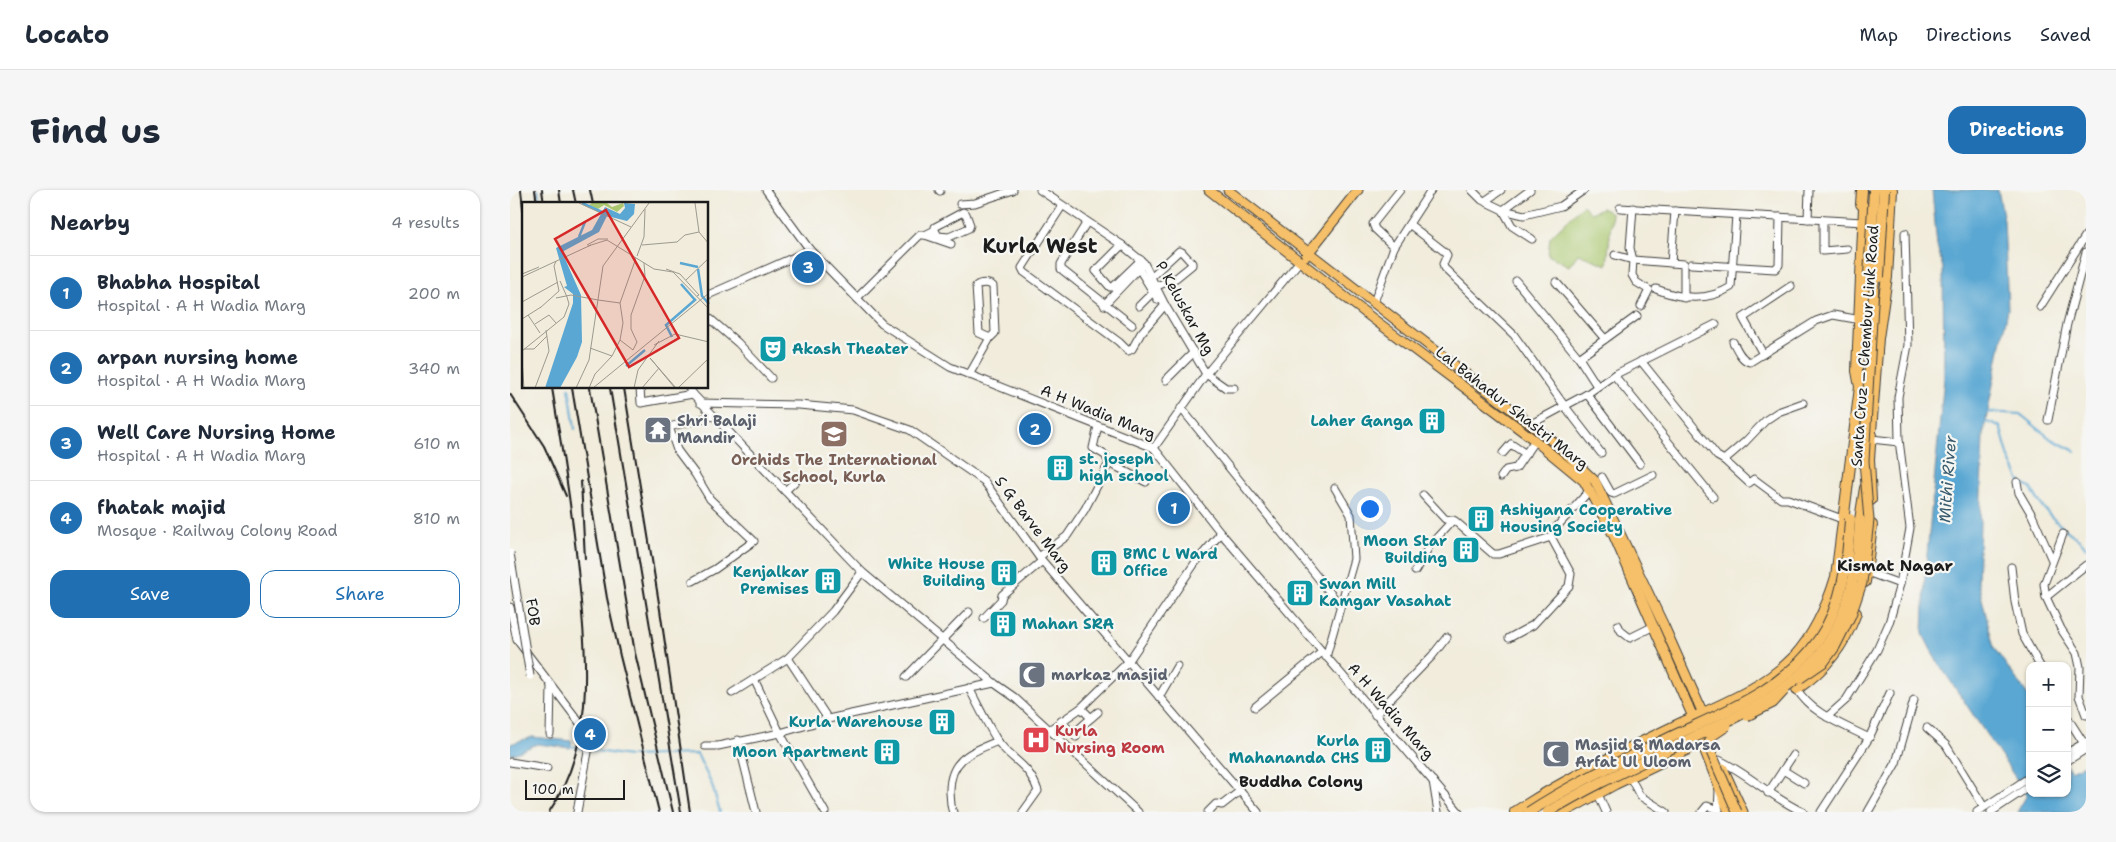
<!DOCTYPE html>
<meta charset="utf-8">
<style>
body{margin:0;font-family:"Shantell Sans",sans-serif;background:#f6f6f7;color:#1f2937}
.controls{position:absolute;right:15px;bottom:15px;display:grid;overflow:hidden;border-radius:10px;box-shadow:0 1px 4px #0004}
.controls button{width:45px;height:45px;display:grid;place-items:center;padding:0;border:0;border-bottom:1px solid #e0e1e3;background:#fff;color:#1f2937;font:25px sans-serif}
.scale{position:absolute;left:15px;bottom:12px;width:100px;box-sizing:border-box;padding-left:5px;border:2px solid #1c1c1c;border-top:0;font-size:14px;line-height:18px;white-space:nowrap;color:#1c1c1c;-webkit-text-stroke:4px #f6f6f2;paint-order:stroke}
.you{position:absolute;left:859px;top:318px;width:18px;height:18px;margin:-12px;border:4px solid #fff;border-radius:50%;background:#1a73e8;box-shadow:0 0 0 8px #1a73e833}
.badge{display:grid;place-items:center;width:32px;height:32px;border-radius:50%;background:#1f6fb2;color:#fff;font-size:16px;font-weight:700}
.pin{position:absolute;translate:-50% -50%;border:2px solid #fff;box-shadow:0 1px 5px #0006}
.list{margin:0;padding:0;list-style:none}
h2{display:flex;justify-content:space-between;align-items:center;height:65px;margin:0;padding:0 20px;font-size:21px}
h2 small{font-size:16px;font-weight:400;color:#747a83}
.list li{display:grid;grid-template-columns:32px 1fr auto;gap:15px;align-items:center;box-sizing:border-box;height:75px;padding:0 20px;border-top:1px solid #e0e1e3}
.list b{display:block;font-size:19px;white-space:nowrap}
.list p{margin:0;font-size:16px;white-space:nowrap;color:#747a83}
.list em{font-size:16px;font-style:normal;color:#747a83}
.actions{display:flex;gap:10px;padding:15px 20px}
.actions a{flex:1;padding:11px 0;border:1px solid #1f6fb2;border-radius:15px;text-align:center;font-size:18px;color:#1f6fb2}
.actions .main{background:#1f6fb2;color:#fff}
.icon{flex:none;width:28px;height:28px;fill:none;stroke:currentColor;stroke-width:2;stroke-linecap:round;stroke-linejoin:round}
.map{position:relative;flex:none;width:1576px;height:622px;overflow:hidden;border-radius:15px}
header{display:flex;align-items:center;gap:30px;box-sizing:border-box;height:70px;padding:0 25px;background:#fff;border-bottom:1px solid #e0e1e3}
header strong{font-size:24px}
nav{display:flex;gap:28px;margin-inline-start:auto;font-size:18px}
.intro{display:flex;align-items:center;justify-content:space-between;box-sizing:border-box;height:120px;padding:0 30px}
h1{margin:0;font-size:35px}
.button{padding:12px 22px;border-radius:15px;background:#1f6fb2;color:#fff;font-size:18px;font-weight:700}
main{display:flex;gap:30px;padding:0 30px}
aside{flex:1;background:#fff;border-radius:15px;box-shadow:0 1px 4px #0004}
.map>svg:first-child{display:block}
.green{fill:#abc870;stroke:#647246}
.water{fill:#5aa7d3;stroke:#3b6278}
.lines{fill:none;stroke-linecap:round;stroke-linejoin:round}
.stream{stroke:#5aa7d3;stroke-width:2}
.minor-casing{stroke:#3c3b39;stroke-width:9}
.major-casing{stroke:#3c3b39;stroke-width:11}
.highway-casing{stroke:#3c3b39;stroke-width:12}
.minor{stroke:#fff;stroke-width:7}
.major{stroke:#f6c06b;stroke-width:9}
.highway{stroke:#f6c06b;stroke-width:10}
.rail{stroke:#1c1c1c;stroke-width:2}
.minor-bridge-casing{stroke:#3c3b39;stroke-width:9;stroke-linecap:butt}
.major-bridge-casing{stroke:#3c3b39;stroke-width:11;stroke-linecap:butt}
.highway-bridge-casing{stroke:#3c3b39;stroke-width:12;stroke-linecap:butt}
.minor-bridge{stroke:#fff;stroke-width:7}
.major-bridge{stroke:#f6c06b;stroke-width:9}
.highway-bridge{stroke:#f6c06b;stroke-width:10}
.labels{text-anchor:middle;stroke-width:4.5;stroke-linejoin:round;paint-order:stroke}
.street-label{font-size:15px;fill:#1c1c1c;stroke:#f6f6f2}
.culture-label{font-size:15px;font-weight:bold;fill:#0d838f;stroke:#f6f6f2;text-anchor:end}
.worship-label{font-size:15px;font-weight:bold;fill:#5b616d;stroke:#f6f6f2;text-anchor:start}
.education-label{font-size:15px;font-weight:bold;fill:#785e54;stroke:#f6f6f2}
.health-label{font-size:15px;font-weight:bold;fill:#be3a42;stroke:#f6f6f2;text-anchor:start}
.water-label{font-size:16px;font-style:italic;fill:#385b6e;stroke:#f6f6f2}
.neighbourhood-label{font-size:16px;font-weight:bold;fill:#1c1c1c;stroke:#f6f6f2}
.district-label{font-size:20px;font-weight:bold;fill:#1c1c1c;stroke:#f6f6f2}
.inset-river{fill:none;stroke:#5aa7d3;stroke-width:2.5}
.inset-road{fill:none;stroke:#9c998f;stroke-width:1}
.view{fill:#d62828;fill-opacity:0.15;stroke:#d62828;stroke-width:2.5}
.inset-edge{fill:none;stroke:#1c1c1c;stroke-width:2.5}
</style>
<header>
<strong>Locato</strong>
<nav><a>Map</a><a>Directions</a><a>Saved</a></nav>
</header>
<div class="intro"><h1>Find us</h1><a class="button">Directions</a></div>
<main>
<aside>
<h2>Nearby<small>4 results</small></h2>
<ul class="list">
<li><span class="badge">1</span><div><b>Bhabha Hospital</b><p>Hospital · A H Wadia Marg</p></div><em>200 m</em></li>
<li><span class="badge">2</span><div><b>arpan nursing home</b><p>Hospital · A H Wadia Marg</p></div><em>340 m</em></li>
<li><span class="badge">3</span><div><b>Well Care Nursing Home</b><p>Hospital · A H Wadia Marg</p></div><em>610 m</em></li>
<li><span class="badge">4</span><div><b>fhatak majid</b><p>Mosque · Railway Colony Road</p></div><em>810 m</em></li>
</ul>
<div class="actions"><a class="main">Save</a><a>Share</a></div>
</aside>
<div class="map">
<svg width="1576" height="622" viewBox="0 0 1576 622">
<rect width="100%" height="100%" fill="#f6f6f2"/>
<filter id="ink" filterUnits="userSpaceOnUse"><feTurbulence type="fractalNoise" baseFrequency=".02" numOctaves="2"/><feDisplacementMap in="SourceGraphic" scale="10" xChannelSelector="R" yChannelSelector="G"/><feConvolveMatrix kernelMatrix="1 2 1 2 8 2 1 2 1" color-interpolation-filters="sRGB"/></filter>
<filter id="wash" filterUnits="userSpaceOnUse"><feTurbulence type="fractalNoise" baseFrequency=".0096" numOctaves="4" result="noise"/><feDisplacementMap in="SourceGraphic" scale="20" xChannelSelector="R" yChannelSelector="G"/><feGaussianBlur stdDeviation="1.12" result="paint"/><feColorMatrix in="noise" values="0 0 0 0 0 0 0 0 0 0 0 0 0 0 0 0 0 1.4 0 .05"/><feComposite in="paint" operator="in"/></filter>
<g filter="url(#wash)">
<rect width="100%" height="100%" fill="#f1ecdb"/>
<path class="green" d="M1073,15L1081,23L1092,18L1102,23L1097,75L1068,64L1059,76L1038,65L1040,47Z"/>
<g class="water">
<path d="M1422,0H1488L1494,31L1498,119L1473,245L1468,392L1484,458L1520,508V603H1557V576L1561,581L1576,574V622H1507L1517,605L1425,468L1413,444L1415,385L1434,188L1433,78L1427,56Z"/>
<path d="M22,547L62,551L60,558L27,554L4,564H0V554Z"/>
</g>
<g class="lines">
<g class="stream">
<path d="M28,0L30,14"/>
<path d="M59,198L65,239"/>
<path d="M1477,222L1510,224L1541,249L1565,261"/>
<path d="M1473,231L1490,236L1499,268L1511,293L1522,299C1529,315 1541,328 1555,339C1562,345 1571,349 1576,358"/>
<path d="M60,556L75,559"/>
<path d="M80,560L119,566L187,564L202,595L210,622"/>
</g>
</g>
</g>
<g filter="url(#ink)">
<g class="lines">
<defs>
<g id="minor">
<path d="M256,0L300,60L372,134L440,177L644,258L711,343L949,622"/>
<path d="M429,0L430,1"/>
<path d="M530,0L612,55L634,73L655,115L696,184L716,198H724"/>
<path d="M962,0L972,10L993,20L1002,36L1022,49"/>
<path d="M975,11L991,0"/>
<path d="M450,14L465,13L503,0"/>
<path d="M552,16L512,78L514,82L609,152L618,161L622,159L631,143L655,115"/>
<path d="M1110,18L1353,32"/>
<path d="M1123,18L1120,58L1123,70L1122,85L1126,92L1139,100L1131,116"/>
<path d="M993,20L1014,25L1051,16L1074,0"/>
<path d="M993,20L1020,0"/>
<path d="M1298,29L1299,0"/>
<path d="M1313,30V61L1337,59"/>
<path d="M577,32L551,74V79L622,135"/>
<path d="M899,34L935,62L937,65L933,74L934,78L1004,145L1054,215L1091,263"/>
<path d="M415,45L425,40V37L453,22L456,24L460,35L459,38L439,47L428,46L425,40"/>
<path d="M612,55L586,81L600,97H603L631,70"/>
<path d="M884,57L865,39L863,34L890,0"/>
<path d="M1105,65L1123,70L1174,74V108"/>
<path d="M1161,73L1165,21"/>
<path d="M1181,74L1265,79L1269,75L1270,27"/>
<path d="M629,79L648,110"/>
<path d="M642,86L669,61L672,62L682,73V75L666,88L647,96"/>
<path d="M1006,91L1069,168L1087,196"/>
<path d="M1046,92L1095,149"/>
<path d="M1146,99C1171,109 1197,112 1221,97L1226,25"/>
<path d="M198,105L300,60"/>
<path d="M347,108L410,45H415L441,54"/>
<path d="M864,112L884,57L921,0"/>
<path d="M594,115L632,75"/>
<path d="M629,116L645,100"/>
<path d="M1530,117L1576,45"/>
<path d="M198,127L228,153L261,188"/>
<path d="M1223,152C1227,159 1231,170 1240,172L1306,131L1323,125L1351,130"/>
<path d="M1253,164L1233,128L1281,96"/>
<path d="M1069,168L1127,126"/>
<path d="M1131,171L1207,266L1214,270L1235,252L1256,230L1268,222L1293,213"/>
<path d="M459,185L480,148L469,143L466,96C471,92 479,93 483,96L485,143L480,148"/>
<path d="M1104,185L1203,307"/>
<path d="M656,190L684,162"/>
<path d="M130,198L131,213L183,204"/>
<path d="M179,198L183,204L352,382L484,493L504,507L628,622"/>
<path d="M1077,204L1130,274"/>
<path d="M190,213L289,215L343,220L400,240L474,291L529,367L748,622"/>
<path d="M671,218L830,415"/>
<path d="M1538,230L1557,134L1576,62"/>
<path d="M1021,234L1077,204L1104,185L1206,134"/>
<path d="M1361,249L1389,252"/>
<path d="M644,258L696,184L789,72"/>
<path d="M993,263L1001,254L1016,264"/>
<path d="M1214,270L1239,293L1244,289L1271,309H1278L1332,329"/>
<path d="M599,273L636,292"/>
<path d="M991,287L996,280L1006,278L1025,250"/>
<path d="M1092,287L1101,303L1104,304L1143,285"/>
<path d="M1507,292L1509,303L1522,325L1542,370"/>
<path d="M275,301L292,285"/>
<path d="M913,305L935,329L945,331L983,364H989L1041,347"/>
<path d="M1553,344L1534,394L1536,407L1551,439L1567,463L1570,477L1569,506L1576,525"/>
<path d="M529,367L557,346L575,319L599,273L595,265L583,258L588,236"/>
<path d="M1501,377L1505,412L1512,444L1530,476"/>
<path d="M905,381L920,355L943,330"/>
<path d="M1357,382L1390,394"/>
<path d="M183,391L205,379L244,351L200,309L185,284L167,260L159,237L203,226"/>
<path d="M1536,407L1576,375"/>
<path d="M0,417L7,450L79,545L80,551L67,622"/>
<path d="M474,428L491,410L492,405L532,371"/>
<path d="M1108,435L1111,441L1120,448L1144,436"/>
<path d="M999,448L1023,435L1059,396L1061,384L1041,347L1043,341L1080,300"/>
<path d="M816,467L844,369L841,325L825,298"/>
<path d="M278,468L318,529"/>
<path d="M396,487L459,422"/>
<path d="M244,489L270,543L315,622"/>
<path d="M459,498C468,515 477,534 487,550C502,572 518,572 528,601L513,622"/>
<path d="M1287,499C1301,524 1334,535 1359,548"/>
<path d="M222,503L278,468L323,421L352,382"/>
<path d="M649,507L667,476"/>
<path d="M745,517L812,462"/>
<path d="M865,525L922,466L937,447"/>
<path d="M1317,527L1336,510L1367,460L1379,433L1390,394L1400,338L1389,250L1388,207L1398,155L1395,43"/>
<path d="M1557,527L1573,552"/>
<path d="M581,528L588,522"/>
<path d="M551,531L566,547"/>
<path d="M1417,538L1436,555L1474,617"/>
<path d="M539,540L571,518L618,472L685,373L711,343"/>
<path d="M40,544L41,496"/>
<path d="M563,544L581,528L571,518"/>
<path d="M228,550L246,622"/>
<path d="M195,556H208L270,543L318,529L484,493"/>
<path d="M1557,563L1576,552"/>
<path d="M1209,570C1239,584 1262,608 1293,622"/>
<path d="M1557,571L1576,559"/>
<path d="M0,572L37,578"/>
<path d="M1273,580L1294,593"/>
<path d="M1120,587L1130,606L1156,622"/>
<path d="M923,591L928,622"/>
<path d="M1258,603L1283,565"/>
<path d="M1088,604L1096,622"/>
<path d="M443,622C440,616 441,610 440,603C439,569 461,562 488,551"/>
<path d="M698,622L706,614L712,615L730,601"/>
<path d="M1192,622L1197,616L1209,620"/>
<path d="M1208,622L1209,601"/>
<path d="M1311,622L1359,548L1380,503"/>
<path d="M1358,622L1386,573L1404,510"/>
<path d="M1467,622L1520,587"/>
<path d="M1481,622L1520,596"/>
</g>
<g id="major">
<path d="M699,0L862,128L1023,249L1074,291L1103,344L1186,534"/>
<path d="M718,0L1045,253L1085,291L1154,436L1195,528"/>
<path d="M796,66L848,0"/>
<path d="M1189,546L1219,622"/>
<path d="M1213,578L1233,622"/>
</g>
<g id="highway">
<path d="M1357,114L1359,86"/>
<path d="M1361,310L1359,269L1368,148L1377,87L1382,0"/>
<path d="M1350,330L1355,298"/>
<path d="M1355,392L1362,335"/>
<path d="M1287,499C1316,479 1334,456 1346,423"/>
<path d="M1005,622C1057,588 1113,561 1169,534C1208,516 1253,499 1284,467C1305,444 1317,417 1326,387L1350,197L1347,181L1354,17L1351,14L1352,0"/>
<path d="M1054,622L1105,594L1201,548"/>
</g>
</defs>
<use href="#minor" class="minor-casing"/>
<use href="#major" class="major-casing"/>
<use href="#highway" class="highway-casing"/>
<use href="#minor" class="minor"/>
<use href="#major" class="major"/>
<use href="#highway" class="highway"/>
<g class="rail">
<path d="M11,0L14,27"/>
<path d="M25,0L27,14"/>
<path d="M32,0L34,14"/>
<path d="M49,0L51,14"/>
<path d="M63,0L66,14"/>
<path d="M80,0L83,14"/>
<path d="M62,198L97,408L110,466L149,622"/>
<path d="M80,198L125,463L163,622"/>
<path d="M100,198L171,622"/>
<path d="M114,198L149,413L180,622"/>
<path d="M0,204L34,256L56,306"/>
<path d="M71,291L75,369"/>
<path d="M39,622C84,556 77,477 70,401C64,332 53,265 42,198"/>
</g>
<defs>
<path id="minor-bridge" d="M0,363L20,486"/>
<g id="major-bridge">
<path d="M1289,489L1314,472L1325,457L1341,425L1352,393L1359,330L1354,271L1365,78"/>
<path d="M1237,526L1263,513L1274,501"/>
<path d="M1217,536L1202,546L1198,555L1227,622"/>
</g>
<g id="highway-bridge">
<path d="M1359,86L1364,0"/>
<path d="M1369,87L1374,0"/>
<path d="M1019,622C1065,592 1114,570 1163,546C1216,521 1275,499 1309,449C1333,414 1338,370 1340,329"/>
<path d="M1038,622C1082,595 1129,574 1176,551C1228,526 1285,503 1318,453C1342,417 1348,373 1350,330"/>
</g>
</defs>
<use href="#minor-bridge" class="minor-bridge-casing"/>
<use href="#major-bridge" class="major-bridge-casing"/>
<use href="#highway-bridge" class="highway-bridge-casing"/>
<use href="#minor-bridge" class="minor-bridge"/>
<use href="#major-bridge" class="major-bridge"/>
<use href="#highway-bridge" class="highway-bridge"/>
</g>
</g>
<defs>
<symbol id="theatre-square" viewBox="-11 -11 22 22"><rect x="-9" y="-9" width="18" height="18" rx="4" fill="#0f9aa8" stroke="#f6f6f2"/><path d="M-5-5.5Q0-4 5-5.5V0Q5 5 0 6Q-5 5-5 0ZM-3.3-2.5H-1v1.5H-3.3ZM1-2.5H3.3v1.5H1ZM-2.8 1Q0 5.5 2.8 1Z" fill="#fff"/></symbol>
<symbol id="building-square" viewBox="-11 -11 22 22"><rect x="-9" y="-9" width="18" height="18" rx="4" fill="#0f9aa8" stroke="#f6f6f2"/><path d="M-4-6H4V6H1V3H-1V6H-4ZM-2.5-4.3h1.7v1.8h-1.7ZM.8-4.3h1.7v1.8H.8ZM-2.5-1h1.7V.8h-1.7ZM.8-1h1.7V.8H.8Z" fill="#fff"/></symbol>
<symbol id="temple-square" viewBox="-11 -11 22 22"><rect x="-9" y="-9" width="18" height="18" rx="4" fill="#6b7280" stroke="#f6f6f2"/><path d="M0-6L5-2H3V0L6.5 2.5H4V6H1.5V3h-3V6H-4V2.5H-6.5L-3 0V-2H-5Z" fill="#fff"/></symbol>
<symbol id="school-square" viewBox="-11 -11 22 22"><rect x="-9" y="-9" width="18" height="18" rx="4" fill="#8d6e63" stroke="#f6f6f2"/><path d="M0-5L7-2L0 1L-7-2ZM-4 1L0 2.5L4 1V4Q0 6-4 4Z" fill="#fff"/></symbol>
<symbol id="mosque-square" viewBox="-11 -11 22 22"><rect x="-9" y="-9" width="18" height="18" rx="4" fill="#6b7280" stroke="#f6f6f2"/><path d="M3.5-4.9A6 6 0 1 0 3.5 4.9A5 5 0 1 1 3.5-4.9Z" fill="#fff"/></symbol>
<symbol id="hospital-square" viewBox="-11 -11 22 22"><rect x="-9" y="-9" width="18" height="18" rx="4" fill="#e0444e" stroke="#f6f6f2"/><path d="M-5-5h3v3.5h4V-5h3V5h-3V1.5h-4V5h-3Z" fill="#fff"/></symbol>
</defs>
<g fill-rule="evenodd">
<use href="#theatre-square" x="247" y="143" width="32" height="32"/>
<use href="#building-square" x="906" y="215" width="32" height="32"/>
<use href="#temple-square" x="132" y="224" width="32" height="32"/>
<use href="#school-square" x="308" y="228" width="32" height="32"/>
<use href="#building-square" x="534" y="262" width="32" height="32"/>
<use href="#building-square" x="955" y="313" width="32" height="32"/>
<use href="#building-square" x="940" y="344" width="32" height="32"/>
<use href="#building-square" x="578" y="357" width="32" height="32"/>
<use href="#building-square" x="478" y="367" width="32" height="32"/>
<use href="#building-square" x="302" y="375" width="32" height="32"/>
<use href="#building-square" x="774" y="387" width="32" height="32"/>
<use href="#building-square" x="477" y="418" width="32" height="32"/>
<use href="#mosque-square" x="506" y="469" width="32" height="32"/>
<use href="#building-square" x="416" y="516" width="32" height="32"/>
<use href="#hospital-square" x="510" y="534" width="32" height="32"/>
<use href="#building-square" x="852" y="544" width="32" height="32"/>
<use href="#building-square" x="361" y="546" width="32" height="32"/>
<use href="#mosque-square" x="1030" y="548" width="32" height="32"/>
</g>
<g class="labels">
<g class="street-label">
<text transform="translate(675 118) rotate(61)" y="5">P Keluskar Mg</text>
<text transform="translate(1355 156) rotate(-86)" y="5">Santa Cruz – Chembur Link Road</text>
<text transform="translate(1002 218) rotate(38)" y="5">Lal Bahadur Shastri Marg</text>
<text transform="translate(588 222) rotate(22)" y="5">A H Wadia Marg</text>
<text transform="translate(523 334) rotate(53)" y="5">S G Barve Marg</text>
<text transform="translate(23 422) rotate(81)" y="5">FOB</text>
<text transform="translate(881 521) rotate(49)" y="5">A H Wadia Marg</text>
</g>
<g class="culture-label">
<text x="282" y="164" text-anchor="start">Akash Theater</text>
<text x="903" y="236">Laher Ganga</text>
<text x="569" y="274" text-anchor="start">st. joseph<tspan x="569" dy="17">high school</tspan></text>
<text x="990" y="325" text-anchor="start">Ashiyana Cooperative<tspan x="990" dy="17">Housing Society</tspan></text>
<text x="937" y="356">Moon Star<tspan x="937" dy="17">Building</tspan></text>
<text x="613" y="369" text-anchor="start">BMC L Ward<tspan x="613" dy="17">Office</tspan></text>
<text x="475" y="379">White House<tspan x="475" dy="17">Building</tspan></text>
<text x="299" y="387">Kenjalkar<tspan x="299" dy="17">Premises</tspan></text>
<text x="809" y="399" text-anchor="start">Swan Mill<tspan x="809" dy="17">Kamgar Vasahat</tspan></text>
<text x="512" y="439" text-anchor="start">Mahan SRA</text>
<text x="413" y="537">Kurla Warehouse</text>
<text x="849" y="556">Kurla<tspan x="849" dy="17">Mahananda CHS</tspan></text>
<text x="358" y="567">Moon Apartment</text>
</g>
<g class="worship-label">
<text x="167" y="236">Shri Balaji<tspan x="167" dy="17">Mandir</tspan></text>
<text x="541" y="490">markaz masjid</text>
<text x="1065" y="560">Masjid &amp; Madarsa<tspan x="1065" dy="17">Arfat Ul Uloom</tspan></text>
</g>
<g class="education-label">
<text x="324" y="275">Orchids The International<tspan x="324" dy="17">School, Kurla</tspan></text>
</g>
<g class="health-label">
<text x="545" y="546">Kurla<tspan x="545" dy="17">Nursing Room</tspan></text>
</g>
<g class="water-label">
<text transform="translate(1437 289) rotate(-86)" y="6">Mithi River</text>
</g>
<g class="neighbourhood-label">
<text x="1385" y="381">Kismat Nagar</text>
<text x="791" y="597">Buddha Colony</text>
</g>
<g class="district-label">
<text x="530" y="63">Kurla West</text>
</g>
</g>
<g transform="translate(12 12)">
<rect width="186" height="186" fill="#f1ecdb"/>
<path d="M70,1H85L90,5L101,1L102,4L95,10L82,3L76,7L67,3Z" fill="#abc870"/>
<path d="M102,1L113,2L112,12L105,19L85,14L77,30L40,50L59,93L60,140L55,155L38,186H23L51,101V92L42,85L45,84L34,46L70,28L83,5L98,12L103,6Z" fill="#5aa7d3"/>
<path class="inset-river" d="M60,1L80,10M57,35L63,20M158,61L176,65M176,67L180,94L187,102M159,82L173,98M150,135L144,123L174,97M104,164L123,148"/>
<path class="inset-road" d="M57,1L109,25M173,1L177,30L187,42M65,43L76,37H86M120,43L155,40L163,33L177,30M66,44L85,38L132,67L151,70L187,107M115,54L122,35L123,7M144,67L158,72L177,93L175,94M0,72L17,65M0,75L69,43M164,78L187,56M38,79L45,95M34,96L49,93L76,98M76,98L98,101M0,100L36,80M18,106L37,89L32,64L34,59M6,113L18,131M0,117L19,105M13,122L27,113L34,121M98,138L111,148L115,140L109,127V113L123,74L122,61M132,143L153,132L187,140M68,146L90,154M2,147H12L25,134M0,149L42,115L47,102L45,95M0,157L2,186M13,186L27,149L24,128M54,186L67,158L81,64L127,1M67,186L73,172L90,154L98,138L101,121L98,101L114,56M71,186L187,91M112,186L116,168L137,139M120,186L137,166M153,186L128,156L154,186M156,186L187,156"/>
<path class="view" d="M84,8L157,136L107,165L33,37Z"/>
<rect width="186" height="186" class="inset-edge"/>
</g>
</svg>
<div class="controls">
<button>+</button>
<button>−</button>
<button><svg class="icon" aria-label="layers" viewBox="0 0 24 24"><path d="M12 4l9 5-9 5-9-5zM3 14l9 5 9-5"/></svg></button>
</div>
<div class="scale">100 m</div>
<div class="you"></div>
<div class="pin badge" style="left:664px;top:318px">1</div>
<div class="pin badge" style="left:525px;top:239px">2</div>
<div class="pin badge" style="left:298px;top:77px">3</div>
<div class="pin badge" style="left:80px;top:544px">4</div>
</div>
</main>
